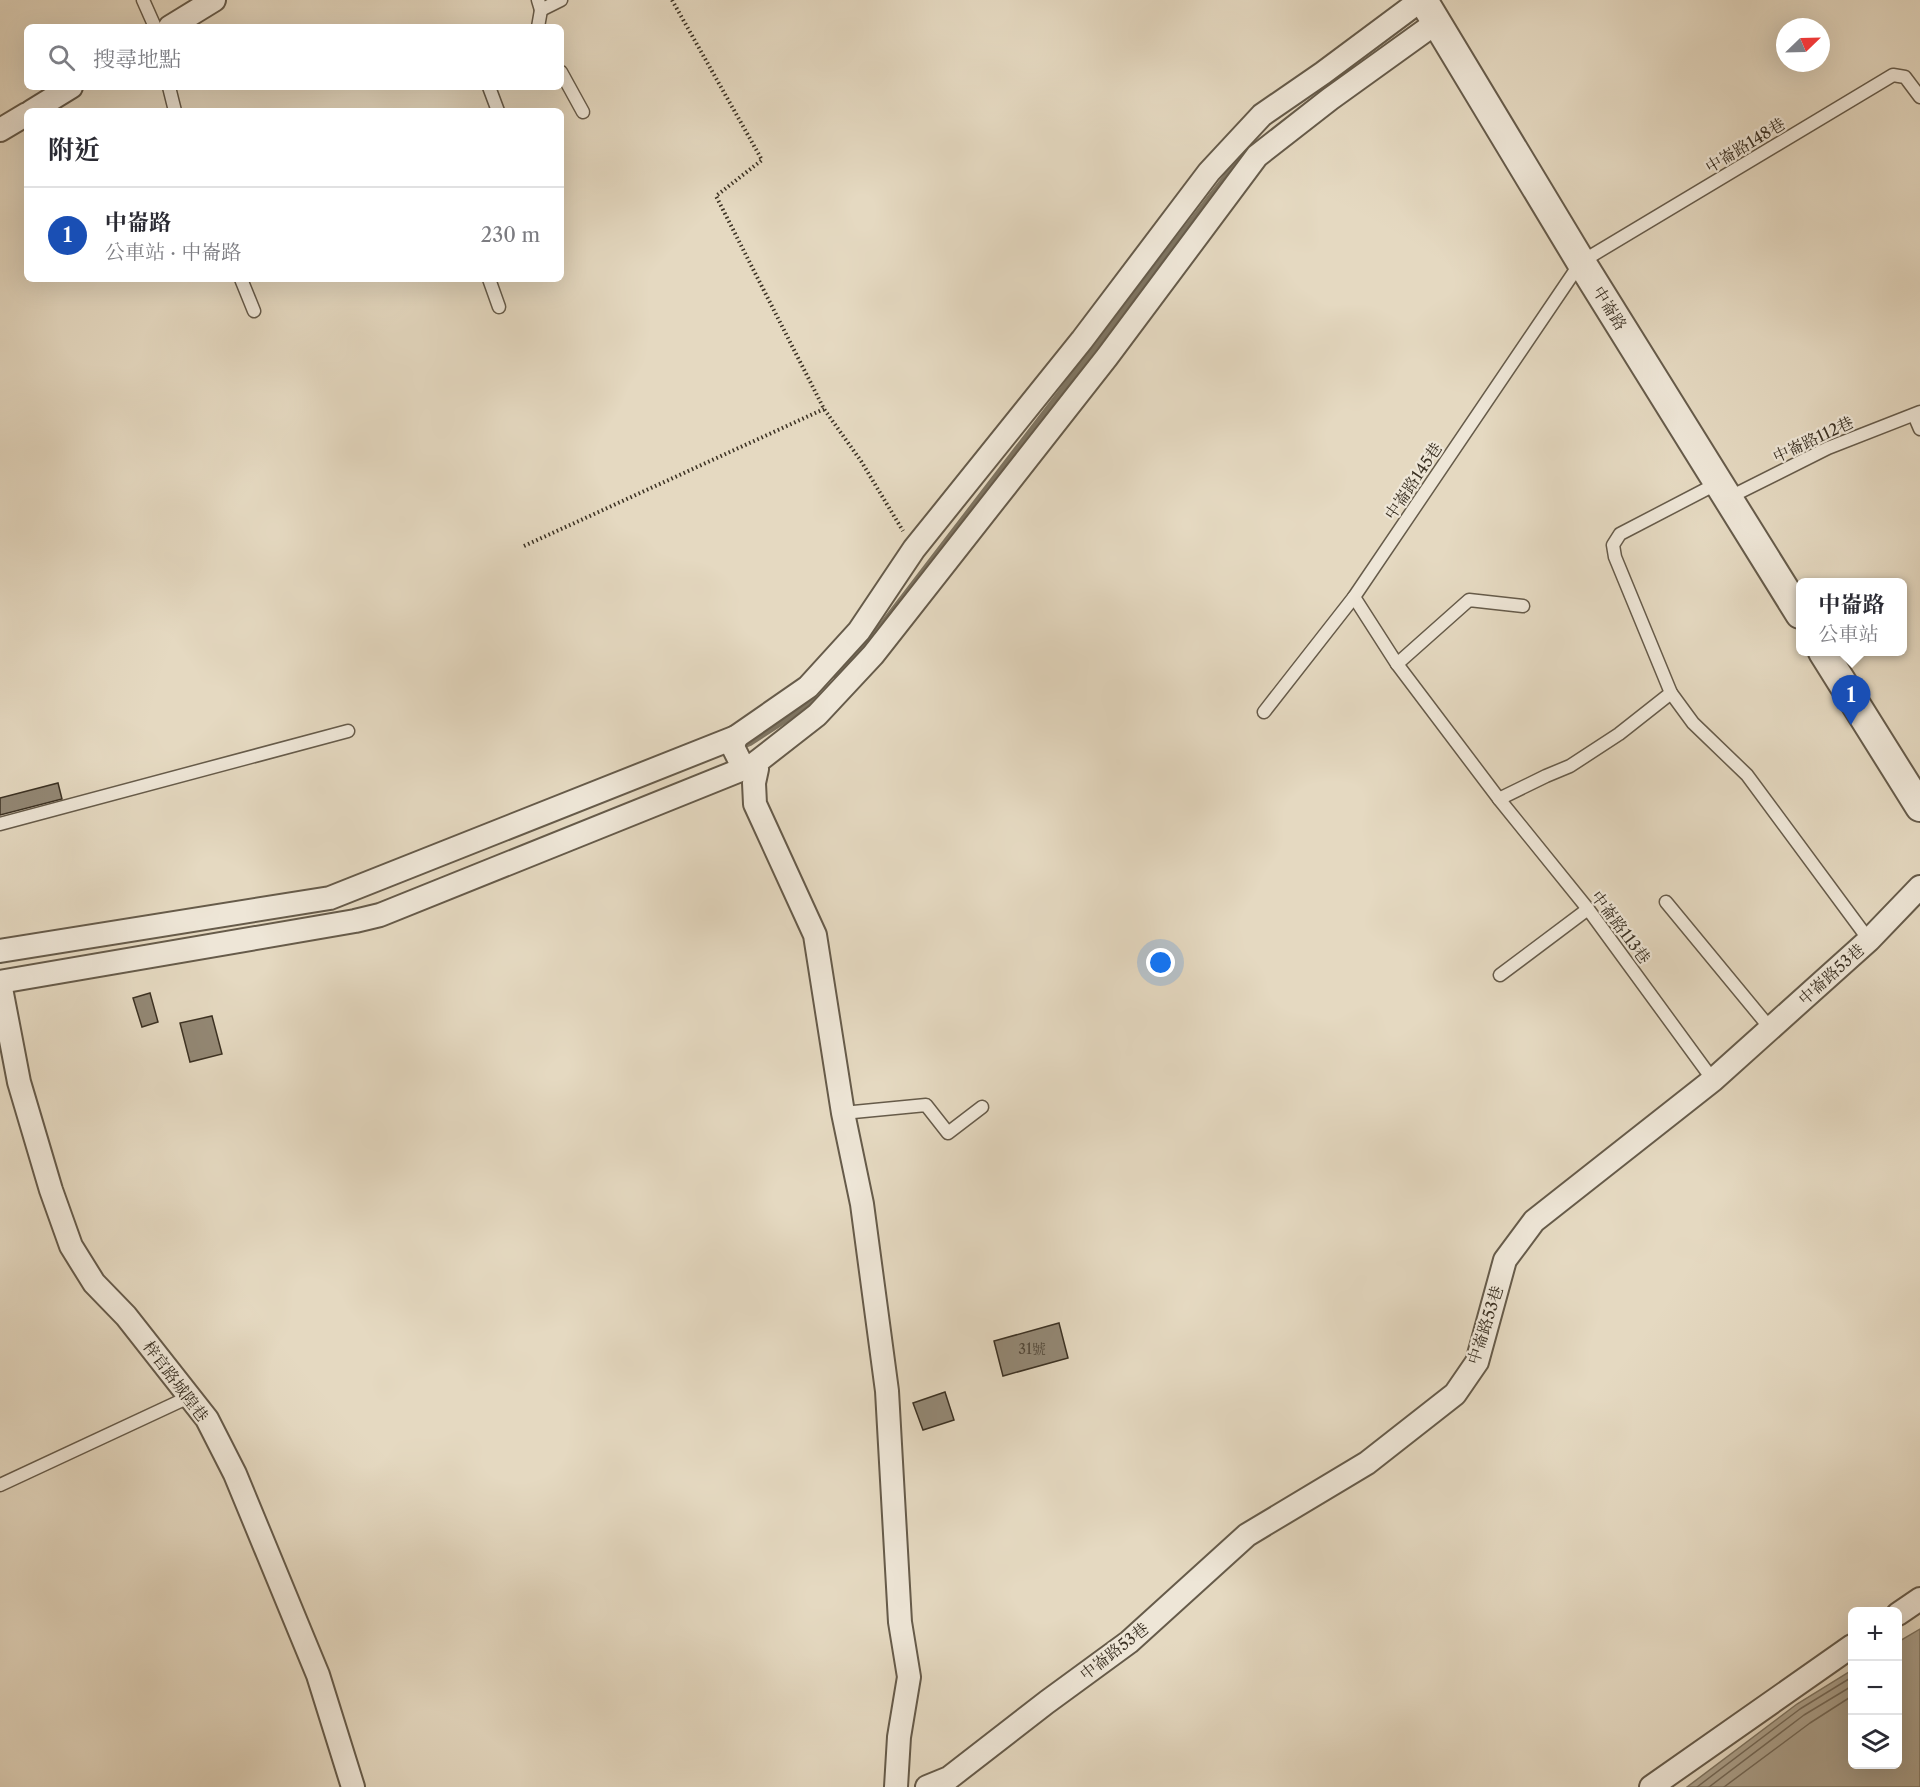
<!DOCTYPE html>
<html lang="zh-TW">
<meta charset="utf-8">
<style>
body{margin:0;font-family:"Libre Caslon Text","Noto Serif TC",serif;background:#f7f7f7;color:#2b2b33}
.controls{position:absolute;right:18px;bottom:18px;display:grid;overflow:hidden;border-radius:9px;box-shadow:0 6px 24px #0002}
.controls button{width:54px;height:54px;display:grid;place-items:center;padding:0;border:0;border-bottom:2px solid #e1e1e2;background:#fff;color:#2b2b33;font:30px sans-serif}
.compass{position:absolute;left:1776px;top:18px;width:54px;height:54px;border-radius:50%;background:#fff;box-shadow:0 6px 24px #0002;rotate:67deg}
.you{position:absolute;left:1161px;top:963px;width:21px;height:21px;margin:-15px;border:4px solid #fff;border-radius:50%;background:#1a73e8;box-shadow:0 0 0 9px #1a73e833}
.badge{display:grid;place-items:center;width:39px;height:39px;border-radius:50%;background:#8f2418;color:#fff;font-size:20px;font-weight:700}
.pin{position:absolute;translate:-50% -50px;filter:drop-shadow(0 2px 3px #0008)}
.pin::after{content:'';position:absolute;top:32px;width:21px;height:18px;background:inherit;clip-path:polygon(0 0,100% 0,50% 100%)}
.popup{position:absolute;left:1796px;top:578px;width:111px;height:78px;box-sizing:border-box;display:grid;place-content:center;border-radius:9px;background:#fff;filter:drop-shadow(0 2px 4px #0005);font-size:20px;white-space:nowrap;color:#7c7c81}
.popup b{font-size:22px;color:#2b2b33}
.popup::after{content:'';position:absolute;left:50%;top:100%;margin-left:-12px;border:12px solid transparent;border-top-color:#fff}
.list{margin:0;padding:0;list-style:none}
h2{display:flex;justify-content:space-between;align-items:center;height:78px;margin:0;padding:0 24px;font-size:26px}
h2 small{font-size:20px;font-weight:400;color:#7c7c81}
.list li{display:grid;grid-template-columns:39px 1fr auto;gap:18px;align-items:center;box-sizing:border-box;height:96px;padding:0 24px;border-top:2px solid #e1e1e2}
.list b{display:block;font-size:22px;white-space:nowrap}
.list p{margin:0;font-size:20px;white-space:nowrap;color:#7c7c81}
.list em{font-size:20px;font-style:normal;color:#7c7c81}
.icon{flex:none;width:33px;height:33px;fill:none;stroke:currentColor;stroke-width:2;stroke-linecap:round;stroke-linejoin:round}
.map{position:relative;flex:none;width:1920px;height:1787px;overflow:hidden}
.search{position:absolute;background:#fff;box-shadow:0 6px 24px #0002;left:24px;top:24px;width:540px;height:66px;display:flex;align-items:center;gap:15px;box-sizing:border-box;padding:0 21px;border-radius:9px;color:#7c7c81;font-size:22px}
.panel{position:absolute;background:#fff;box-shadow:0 6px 24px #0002;left:24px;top:108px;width:540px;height:174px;border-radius:9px}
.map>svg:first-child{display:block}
.water{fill:#aba08b;stroke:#7e7461;stroke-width:1.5}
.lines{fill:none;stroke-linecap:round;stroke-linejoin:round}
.shore{stroke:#736857;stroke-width:1.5}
.stream{stroke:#7e7461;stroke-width:6}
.building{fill:#938875;stroke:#3b3123;stroke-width:1.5}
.service-casing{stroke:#665b4a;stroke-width:15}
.minor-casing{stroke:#665b4a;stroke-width:26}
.tertiary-casing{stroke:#665b4a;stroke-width:32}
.path{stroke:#3b3123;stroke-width:4;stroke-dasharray:1.5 3;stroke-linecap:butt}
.service{stroke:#eee6d7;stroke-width:12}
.minor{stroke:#eee6d7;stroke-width:22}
.tertiary{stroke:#eee6d7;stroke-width:28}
.labels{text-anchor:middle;stroke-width:4.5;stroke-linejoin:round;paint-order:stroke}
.number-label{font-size:14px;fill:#514738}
.street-label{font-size:16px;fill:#3b3123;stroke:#eee6d7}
</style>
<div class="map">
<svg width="1920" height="1787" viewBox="0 0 1920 1787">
<rect width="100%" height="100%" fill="#e5d9c1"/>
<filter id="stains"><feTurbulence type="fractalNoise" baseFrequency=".00333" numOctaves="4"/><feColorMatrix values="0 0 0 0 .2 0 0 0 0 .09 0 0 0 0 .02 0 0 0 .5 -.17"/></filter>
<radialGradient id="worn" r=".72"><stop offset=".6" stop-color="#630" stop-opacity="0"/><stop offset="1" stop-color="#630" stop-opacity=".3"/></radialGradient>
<path class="water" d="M1920,1629V1787H1687L1797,1704L1852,1670V1764H1898V1642Z"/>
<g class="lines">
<g class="shore">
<path d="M1697,1787L1800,1709L1852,1677"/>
<path d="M1709,1787L1804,1715L1852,1686"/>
<path d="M1724,1787L1810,1723L1852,1696"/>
</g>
<g class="stream">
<path d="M1320,92L1354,69"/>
<path d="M837,678L871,639L1244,153L1253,145"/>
<path d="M740,747L750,743L818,699"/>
</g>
</g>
<g class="building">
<path d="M58,783L62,799L0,815V798Z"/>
<path d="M150,993L158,1022L142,1027L133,998Z"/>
<path d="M212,1016L222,1054L190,1062L180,1023Z"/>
<path d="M1059,1323L1068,1358L1003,1376L994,1341Z"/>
<path d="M945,1392L954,1420L923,1430L913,1403Z"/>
</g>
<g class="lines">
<defs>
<g id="service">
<path d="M143,0L155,27"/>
<path d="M538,0L541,10L561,0"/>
<path d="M538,27L541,10"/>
<path d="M561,72L583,112"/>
<path d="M169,87L175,111"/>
<path d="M489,87L498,111"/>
<path d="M241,279L254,311"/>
<path d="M489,279L499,307"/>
<path d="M1914,415L1920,429"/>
<path d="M1718,483L1620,534L1613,545L1615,557L1671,693L1693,723L1747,775L1869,940"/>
<path d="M1728,498L1828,448L1920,412"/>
<path d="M1354,597L1397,664L1499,799L1588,909L1713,1080"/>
<path d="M1397,664L1469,600L1523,606"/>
<path d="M1264,712L1354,597L1581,262L1893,75L1905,77L1920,97"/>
<path d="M1499,799L1546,776L1570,766L1619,734L1671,693"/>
<path d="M0,824L348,731"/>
<path d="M1666,902L1770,1028"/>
<path d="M1500,975L1588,909"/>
<path d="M843,1113L926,1105L948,1133L982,1107"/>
<path d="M0,1485L189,1397"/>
</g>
<g id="minor">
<path d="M170,27L214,0"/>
<path d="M32,111L71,87"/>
<path d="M0,130L27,114"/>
<path d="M736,737L733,747L741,763L753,765L757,769L754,783L755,804L815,935L843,1113L862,1204L887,1391L900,1622L909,1677L899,1737L896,1787"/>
<path d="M0,951L330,898L736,737L808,687L859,631L914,549L1082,340L1209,172L1262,115L1323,73L1421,0"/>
<path d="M0,982L355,921L380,915L753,765L817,715L873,655L1107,357L1257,156L1330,99L1437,22"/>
<path d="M0,983L19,1082L51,1190L71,1246L94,1283L126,1316L207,1419L235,1474L318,1675L353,1787"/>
<path d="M1898,1614L1920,1599"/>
<path d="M927,1787L949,1778L1047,1702L1129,1642L1247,1535L1367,1463L1455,1394L1477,1362L1505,1260L1534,1221L1713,1080L1869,940L1920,887"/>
<path d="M1651,1787L1852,1646"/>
</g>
<g id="tertiary">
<path d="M1423,0L1581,262L1800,614"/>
<path d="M1823,652L1920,807"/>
</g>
</defs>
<use href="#service" class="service-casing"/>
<use href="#minor" class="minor-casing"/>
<use href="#tertiary" class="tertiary-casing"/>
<g class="path">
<path d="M672,0L762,160L716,196L824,409L861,461L903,531"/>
<path d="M524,546L824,409"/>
</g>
<use href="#service" class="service"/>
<use href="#minor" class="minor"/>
<use href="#tertiary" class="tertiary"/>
</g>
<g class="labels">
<g class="number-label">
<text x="1032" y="1354">31號</text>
</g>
<g class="street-label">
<text transform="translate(1745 145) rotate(-31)" y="6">中崙路148巷</text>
<text transform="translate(1610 308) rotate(58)" y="6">中崙路</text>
<text transform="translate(1813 439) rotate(-25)" y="6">中崙路112巷</text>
<text transform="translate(1413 481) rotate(-56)" y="6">中崙路145巷</text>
<text transform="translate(1621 927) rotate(53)" y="6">中崙路113巷</text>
<text transform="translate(1831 974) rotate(-42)" y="6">中崙路53巷</text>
<text transform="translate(1485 1325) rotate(-72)" y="6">中崙路53巷</text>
<text transform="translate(176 1381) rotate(53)" y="6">梓官路城隍巷</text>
<text transform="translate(1114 1651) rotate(-38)" y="6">中崙路53巷</text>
</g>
</g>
<rect width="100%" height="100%" filter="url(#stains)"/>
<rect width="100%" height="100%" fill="url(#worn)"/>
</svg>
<div class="controls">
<button>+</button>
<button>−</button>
<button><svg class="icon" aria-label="layers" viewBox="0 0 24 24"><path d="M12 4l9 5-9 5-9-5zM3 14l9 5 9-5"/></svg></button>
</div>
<svg class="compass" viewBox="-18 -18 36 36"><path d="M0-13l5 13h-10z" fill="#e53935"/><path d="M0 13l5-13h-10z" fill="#7c7c81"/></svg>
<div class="you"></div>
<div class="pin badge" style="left:1851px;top:725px;background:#1a4fb4">1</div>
<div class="popup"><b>中崙路</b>公車站</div>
<div class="search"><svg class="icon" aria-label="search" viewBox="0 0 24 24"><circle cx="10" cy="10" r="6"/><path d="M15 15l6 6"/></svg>搜尋地點</div>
<section class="panel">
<h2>附近<small></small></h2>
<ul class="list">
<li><span class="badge" style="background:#1a4fb4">1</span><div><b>中崙路</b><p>公車站 · 中崙路</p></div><em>230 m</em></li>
</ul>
</section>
</div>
